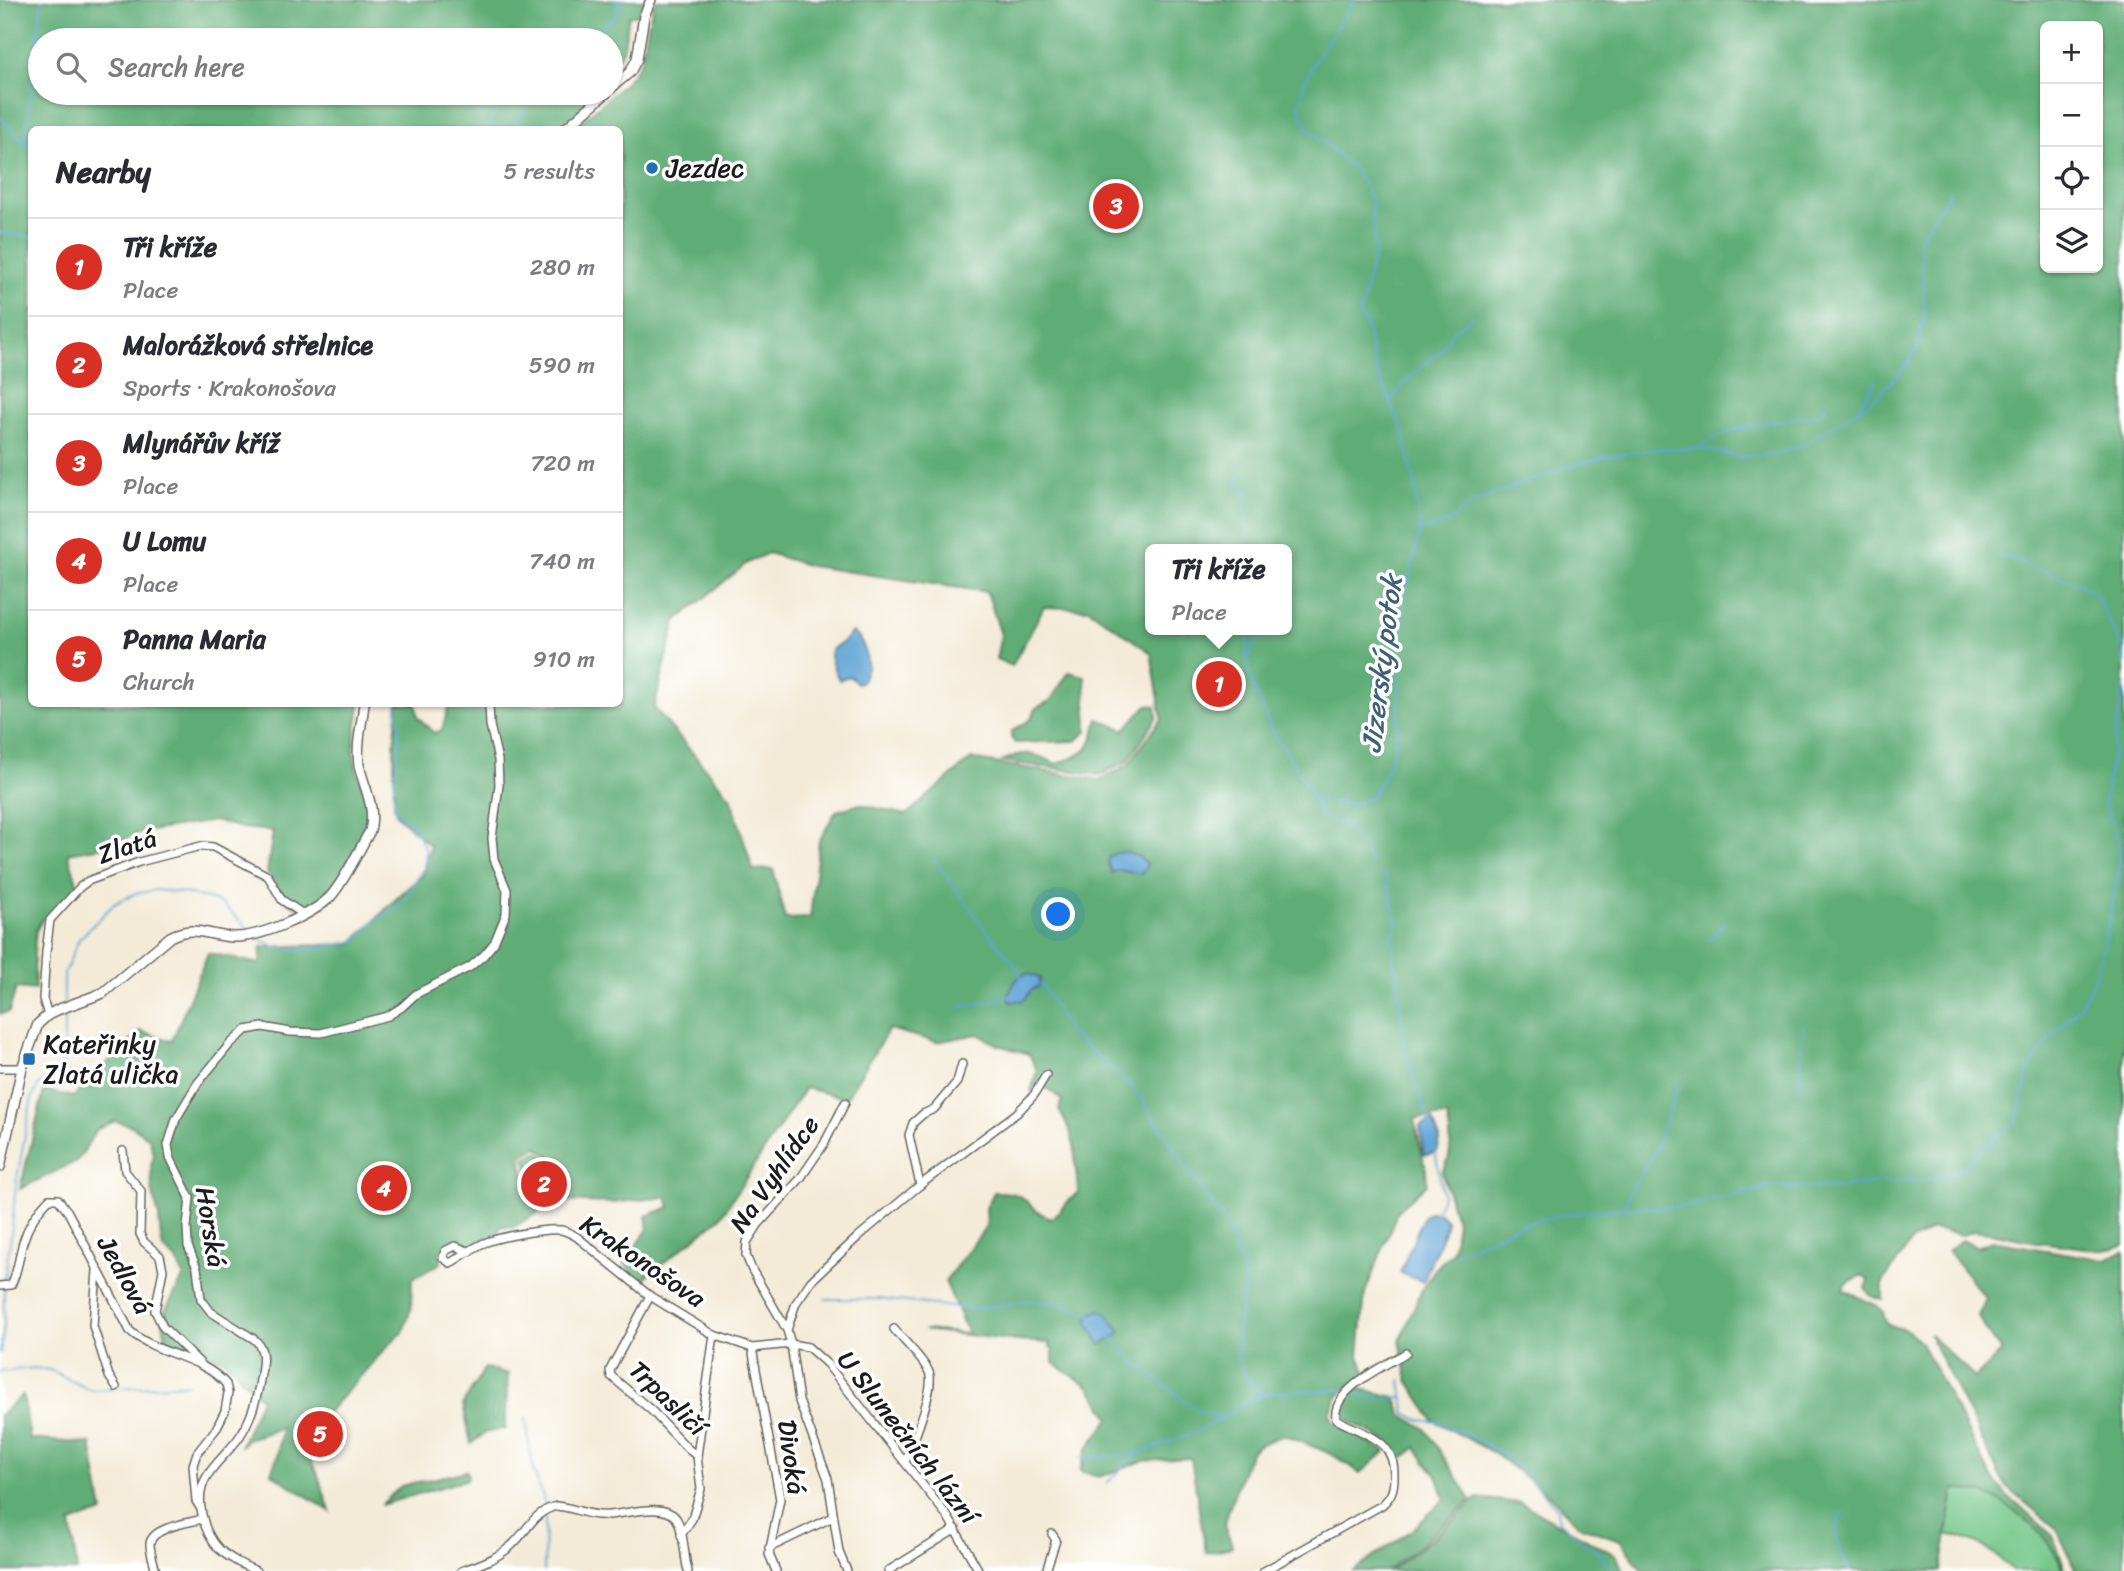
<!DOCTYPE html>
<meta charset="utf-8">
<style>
body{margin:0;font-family:Sriracha,sans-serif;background:#f7f7f7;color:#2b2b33}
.controls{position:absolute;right:21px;top:21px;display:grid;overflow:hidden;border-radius:10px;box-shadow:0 2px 5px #0004}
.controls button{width:63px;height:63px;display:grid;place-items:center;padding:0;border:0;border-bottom:2px solid #e1e1e2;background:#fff;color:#2b2b33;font:35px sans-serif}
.you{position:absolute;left:1059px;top:915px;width:24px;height:24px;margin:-18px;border:5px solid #fff;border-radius:50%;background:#1a73e8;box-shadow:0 0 0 10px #1a73e833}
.badge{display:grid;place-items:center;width:46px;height:46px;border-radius:50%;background:#d93025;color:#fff;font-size:23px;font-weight:700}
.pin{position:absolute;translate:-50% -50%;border:4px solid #fff;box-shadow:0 2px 7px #0006}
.popup{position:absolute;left:1145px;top:544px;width:147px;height:91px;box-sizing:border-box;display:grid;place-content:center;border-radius:10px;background:#fff;filter:drop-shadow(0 2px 5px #0005);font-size:23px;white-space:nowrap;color:#7c7c81}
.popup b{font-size:26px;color:#2b2b33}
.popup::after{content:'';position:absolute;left:50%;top:100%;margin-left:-14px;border:14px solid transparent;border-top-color:#fff}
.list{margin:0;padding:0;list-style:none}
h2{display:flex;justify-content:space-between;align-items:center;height:91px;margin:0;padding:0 28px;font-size:30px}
h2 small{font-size:23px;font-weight:400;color:#7c7c81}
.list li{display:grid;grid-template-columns:46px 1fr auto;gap:21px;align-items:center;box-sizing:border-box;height:98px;padding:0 28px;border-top:2px solid #e1e1e2}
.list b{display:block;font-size:26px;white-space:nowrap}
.list p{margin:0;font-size:23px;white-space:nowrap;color:#7c7c81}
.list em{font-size:23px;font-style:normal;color:#7c7c81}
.icon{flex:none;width:38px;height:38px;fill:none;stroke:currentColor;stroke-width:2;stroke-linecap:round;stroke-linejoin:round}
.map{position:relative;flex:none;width:2124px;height:1571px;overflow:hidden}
.search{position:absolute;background:#fff;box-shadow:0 2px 5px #0004;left:28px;top:28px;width:595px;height:77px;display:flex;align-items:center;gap:18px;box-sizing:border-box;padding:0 24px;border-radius:38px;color:#7c7c81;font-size:26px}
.panel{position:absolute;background:#fff;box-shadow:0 2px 5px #0004;left:28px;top:126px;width:595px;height:581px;border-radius:10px}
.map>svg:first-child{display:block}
.green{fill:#74c78a;stroke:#487253;stroke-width:2}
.forest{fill:#5fac76;stroke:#3e6449;stroke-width:2;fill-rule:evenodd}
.water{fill:#60a4d5;stroke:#3e6078;stroke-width:2}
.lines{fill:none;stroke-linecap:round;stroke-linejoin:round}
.stream{stroke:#60a4d5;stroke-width:2}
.minor-casing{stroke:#67645d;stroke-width:10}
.tertiary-casing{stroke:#67645d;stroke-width:12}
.minor{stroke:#fff;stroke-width:7}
.tertiary{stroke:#fff;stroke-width:9}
.poi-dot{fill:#1f6fb2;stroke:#fff;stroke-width:2.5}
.labels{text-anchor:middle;stroke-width:7;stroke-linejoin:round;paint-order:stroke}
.poi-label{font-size:26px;fill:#1c1c1c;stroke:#fff;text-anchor:start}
.street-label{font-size:26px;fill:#1c1c1c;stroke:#fff}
.water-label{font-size:28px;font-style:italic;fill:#3e6078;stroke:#fff}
</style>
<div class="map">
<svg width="2124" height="1571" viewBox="0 0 2124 1571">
<rect width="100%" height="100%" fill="#fff"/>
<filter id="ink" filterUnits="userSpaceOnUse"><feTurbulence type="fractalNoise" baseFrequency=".0143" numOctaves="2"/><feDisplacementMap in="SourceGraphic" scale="14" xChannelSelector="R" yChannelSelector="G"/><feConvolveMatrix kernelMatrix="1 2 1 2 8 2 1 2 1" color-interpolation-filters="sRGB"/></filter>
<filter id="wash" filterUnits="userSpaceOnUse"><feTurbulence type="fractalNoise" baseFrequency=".00686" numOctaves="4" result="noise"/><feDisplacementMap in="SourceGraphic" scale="28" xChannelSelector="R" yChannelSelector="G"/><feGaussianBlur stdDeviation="1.57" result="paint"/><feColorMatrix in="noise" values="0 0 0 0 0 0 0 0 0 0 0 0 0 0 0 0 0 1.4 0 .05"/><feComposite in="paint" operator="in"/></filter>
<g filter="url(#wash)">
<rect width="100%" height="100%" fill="#f3ebd7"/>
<g class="green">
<path d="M539,1152L549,1162L557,1206L544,1209L525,1158Z"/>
<path d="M1953,1489C1962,1490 1973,1490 1981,1492C2001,1498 2032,1522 2045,1537C2053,1547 2059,1559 2064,1571H2013C1995,1550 1973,1539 1946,1534Z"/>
</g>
<g class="forest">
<path d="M0,0H647L641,15H629L623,51L611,67V40H40V93H601L568,122L553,129L32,130V704H360C359,719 353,738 354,753C356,780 373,802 367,829C349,859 336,892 306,910L293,905L283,898L267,872L273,831L242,828L215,821L143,832L103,847L68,853L78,886L51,915L42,920L36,931L34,953L35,990L16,988L9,1012L0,1014Z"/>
<path d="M656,0H2124V1245L2111,1249L2100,1250L2031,1241L1991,1233L1973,1231L1963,1235L1932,1229L1911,1242L1883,1282V1300L1871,1296L1865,1288L1868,1280L1862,1275L1845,1284L1843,1290L1876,1305L1883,1311C1885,1331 1894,1324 1908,1331C1912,1333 1917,1339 1921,1343L1990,1474L2008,1497L2021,1507L2053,1536L2066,1571L2044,1537L2026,1520L2005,1504L1982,1492L1954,1489L1941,1571H1642L1620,1540L1578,1525L1545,1492L1494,1453L1433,1420L1408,1380L1400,1341L1423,1287L1436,1268L1452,1252L1457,1223L1442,1172C1454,1155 1451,1135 1447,1116L1414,1119L1426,1170L1427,1184L1398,1210L1365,1293L1359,1356L1367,1375C1348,1385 1336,1393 1330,1415L1335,1424L1386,1451L1360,1474C1339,1454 1311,1446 1284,1435C1275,1439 1260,1442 1254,1449C1246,1456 1225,1518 1225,1527C1226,1535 1232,1539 1232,1547L1206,1553L1191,1458L1143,1461L1099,1477L1080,1471L1087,1449L1110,1418L1090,1387L1053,1363V1349L1049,1346L1050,1343L1018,1341L924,1330L968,1334L945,1281L987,1226L986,1208L994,1192C1030,1191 1023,1206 1051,1219L1078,1192L1074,1146L1070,1131L1059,1110L1062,1099L1043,1086L1037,1092L1031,1091L1037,1070L1029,1054L998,1045L978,1034L937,1042L889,1029L846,1098L805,1088L720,1218L639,1282L624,1263L648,1229L646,1216L670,1207L667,1197L612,1203L560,1201L552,1159L538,1147L521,1156L524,1173L541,1211L512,1228L500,1226L499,1233L472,1246L453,1244L440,1252L441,1263L412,1279L411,1309L402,1334L397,1336L329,1411L301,1424L298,1438L317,1472L330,1511L271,1473L277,1457L282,1428L247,1439L240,1447L261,1399L224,1359L167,1344L162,1317L184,1276L175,1259L164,1249L161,1240L159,1217L152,1190L151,1165L154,1155L149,1138L132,1126L115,1121L96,1130L81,1156L75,1162L20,1189L44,1090L73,1097L140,1031L172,1041L208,953L260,964L261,947L351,944L403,892L423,875L430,846L397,815L394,807V747L398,704H416L418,717L434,733L442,730L449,704H620V130L572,129C590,113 634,81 641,59C647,38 647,21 656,0ZM2045,26H2098V268H2045ZM1151,549H1287V630H1151ZM768,553L810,566L987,592L1001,635L996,659L1012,666L1044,607L1089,609L1151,653L1162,718L1128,765L1100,780L971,759L906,815L860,804L836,811L819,841L810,918L785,919L773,869L753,870L731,798L654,708L676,621L747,563Z"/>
<path d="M1069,672L1085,676L1087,731L1076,741L1015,743L1011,738L1012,731L1031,719L1036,708L1050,701Z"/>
<path d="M1147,705L1156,706L1157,717L1128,761L1100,775L1003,761C1023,749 1036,753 1056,764C1088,752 1090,752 1098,719L1124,730Z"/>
<path d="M1961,1240L1977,1247L1992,1241L2106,1260L2124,1251V1571H2076L2057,1529L2007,1487L2000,1476L1929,1334L1975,1378L2002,1351L1992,1340L1978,1316L1986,1299L1948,1251Z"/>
<path d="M485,1368L508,1374L505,1429L486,1432L471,1444L463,1404Z"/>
<path d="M1357,1388L1395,1397L1402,1415L1426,1429L1471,1500L1422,1544L1387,1571H1353L1412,1530L1445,1499L1437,1476L1426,1463L1416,1447L1398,1463C1388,1432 1363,1433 1341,1416C1342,1402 1346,1396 1357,1388Z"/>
<path d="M23,1395L30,1439L91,1444L103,1512L71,1523L77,1571H0V1415Z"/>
<path d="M467,1471L468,1479L381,1505L401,1486Z"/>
<path d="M1477,1498L1521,1503L1617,1556L1623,1571H1390L1432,1539Z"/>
</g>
<g class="water">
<path d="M853,632C864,640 866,654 868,667C864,671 865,677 861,682L857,683L849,676L839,680C836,673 831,663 830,656C829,646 845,644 850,634Z"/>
<path d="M1124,852L1140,857L1147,865L1142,874L1118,870L1112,873L1108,864L1109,857L1116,853Z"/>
<path d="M1027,973L1040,978L1039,986L1031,991L1024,1000L1010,1002L1008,996C1012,987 1016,976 1027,973Z"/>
<path d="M1433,1120L1440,1140L1437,1152L1424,1155L1420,1126Z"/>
<path d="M1429,1212L1439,1213L1446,1220V1226L1423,1282L1400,1273L1423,1217Z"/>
<path d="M1100,1310L1105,1312L1121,1332L1101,1345L1087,1321L1090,1314Z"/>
</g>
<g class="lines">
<g class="stream">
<path d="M1355,0L1318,55L1305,81L1300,106L1303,119L1309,130L1353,168L1364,184L1371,200L1375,250L1359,316L1365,321L1378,375L1402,428L1415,484L1420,532L1403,603L1397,736L1388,767L1371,797L1357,803H1340L1313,798L1321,816L1345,825L1358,837L1371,862"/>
<path d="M617,9L618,0"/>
<path d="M587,40L617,14L622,0"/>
<path d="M0,117L32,149"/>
<path d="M487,130L497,107L520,93"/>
<path d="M512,130L535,93"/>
<path d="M25,141L42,0"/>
<path d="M0,233L32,237"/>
<path d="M1391,399L1410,377L1444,347L1452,332L1473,316"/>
<path d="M1857,409L1876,381"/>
<path d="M1697,449C1730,424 1778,422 1818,414L1824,410L1828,399"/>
<path d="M1702,449L1741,457L1778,454L1803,444L1872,401L1908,364L1918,346L1925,313L1920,237L1950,192"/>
<path d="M1239,476L1237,483L1245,490L1247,549"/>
<path d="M1421,531L1449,522L1472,503L1550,473L1604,457L1656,449H1697"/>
<path d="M1283,545L1284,549"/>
<path d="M1998,554L2082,585L2096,595L2122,647L2124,664"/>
<path d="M1249,630L1247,657L1251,681L1272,730L1307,785L1313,798"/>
<path d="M1248,656L1265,630"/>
<path d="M935,861L989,934L1019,969L1021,978"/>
<path d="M1382,873L1386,878L1397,922L1392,939L1405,1050L1429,1122"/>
<path d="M256,937L276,947L303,949L337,945L355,941L375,921L404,901L424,867L426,851L416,831L395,809L393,792L399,738L397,704"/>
<path d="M1709,941L1725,922"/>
<path d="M1040,985L1043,986L1070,1033L1134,1088L1226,1225L1235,1245L1245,1279L1237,1334L1238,1360L1244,1374L1262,1395"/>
<path d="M64,1003V974L79,939L114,904L134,894L156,890L184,893L209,899L222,904L250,930"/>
<path d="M960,1007L1010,996"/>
<path d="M1799,1089L1803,1026"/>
<path d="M1435,1151L1443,1194L1435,1214"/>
<path d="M1624,1208L1630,1192L1655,1152L1679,1085"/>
<path d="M1456,1253L1522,1224L1565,1214L1616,1209L1679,1207L1769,1187L1840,1188L1880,1182L1934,1179L1962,1168L1999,1134L2016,1124L2029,1068L2051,1037L2081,1005L2093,982L2104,947L2119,869L2118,838L2104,803L2124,685"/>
<path d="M4,1283L12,1228L16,1184L32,1097L39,1085L64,1062V1012"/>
<path d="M825,1299H878L963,1308L990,1307L1031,1300L1068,1305L1091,1314"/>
<path d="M1111,1336L1118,1344"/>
<path d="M1122,1349L1136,1363L1195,1409L1223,1418L1245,1403L1271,1392L1347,1390"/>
<path d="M0,1353L4,1327V1288"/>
<path d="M0,1372L33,1368L50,1370L86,1388L94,1390L113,1389"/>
<path d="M1401,1379L1405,1413L1419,1420L1439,1422L1501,1452L1545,1495L1557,1510L1559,1521L1597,1552L1613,1571"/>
<path d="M119,1388L188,1384"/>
<path d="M1352,1389L1365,1397L1404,1398"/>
<path d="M526,1417C528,1437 530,1456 535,1475C538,1486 545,1496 545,1508"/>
<path d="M1079,1458L1136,1454L1191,1434L1221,1419"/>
<path d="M1106,1484L1135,1456"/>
<path d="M1843,1513L1835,1530L1839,1549L1850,1571"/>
<path d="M544,1571L545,1513"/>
</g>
</g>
</g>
<g filter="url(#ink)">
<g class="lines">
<defs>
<g id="minor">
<path d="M48,1015L43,999L46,952L50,920L80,887L88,881L139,862L201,846L213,847L268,876L282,900L303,914"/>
<path d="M0,1068H22"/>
<path d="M845,1103L824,1144L800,1179L758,1225L747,1242L746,1255L752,1270L787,1330L791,1344L799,1401L828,1479L839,1552L847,1571"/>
<path d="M123,1151L125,1171L141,1191L140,1234L144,1242L160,1256L163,1270L155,1311L163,1327L201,1364"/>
<path d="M920,1185L909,1135L913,1123L923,1114L934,1109L957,1082L962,1064"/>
<path d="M470,1252L455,1246L445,1251L443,1258L450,1263C461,1257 472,1248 484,1243C499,1237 545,1228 561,1230C567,1231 572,1234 577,1237L650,1296L714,1335L752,1348L791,1344L808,1347L827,1364L948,1517L979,1571"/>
<path d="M97,1270L93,1326L109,1376L116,1387"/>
<path d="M0,1286L11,1285C18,1272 19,1256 23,1242C28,1226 37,1211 49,1199H58L68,1212L130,1331C157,1355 202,1356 226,1384L228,1393L225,1411L216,1429L197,1453L193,1465L196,1501L201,1509"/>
<path d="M650,1296L610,1370L611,1376L652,1411L687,1448L697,1456"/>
<path d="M894,1329C902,1339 924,1360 929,1372C936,1388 912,1445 905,1462"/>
<path d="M787,1330L796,1303L811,1281L859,1236L920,1185L1017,1113L1034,1095L1046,1075"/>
<path d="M752,1348L780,1499L769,1554L776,1571"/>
<path d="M681,1535L692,1519L701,1489L697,1456L714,1335"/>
<path d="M769,1548L833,1517"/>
<path d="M156,1571C154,1563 150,1552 150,1544C151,1527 191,1522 203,1519"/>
<path d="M256,1571C243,1565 230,1559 219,1549C203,1532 194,1499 206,1478C215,1462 230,1451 240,1436C252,1418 258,1395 261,1374C263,1361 265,1348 254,1339L211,1312L201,1299L197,1268L188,1246L187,1227L190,1198L170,1157L168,1145L176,1119L197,1084L230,1044L246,1030L263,1027L290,1032L321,1033L388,1016L402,1007L416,994L470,967L484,955L494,943L506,914L507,890L494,859L492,838L499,785L498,760L490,725L489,704"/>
<path d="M461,1571C479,1565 496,1559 511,1546C527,1532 533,1512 556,1506C574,1507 589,1517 609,1515C626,1514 664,1502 676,1518C684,1530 684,1557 688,1571"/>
<path d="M888,1571L956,1529"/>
<path d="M1046,1571L1056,1540L1052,1534"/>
<path d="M1264,1571L1382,1505C1392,1496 1394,1489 1394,1476C1395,1437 1363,1435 1336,1419C1331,1390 1384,1366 1406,1353"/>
</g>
<g id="tertiary">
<path d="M611,88L630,72L637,59L644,16L651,0"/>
<path d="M564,130L606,93"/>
<path d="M0,1167L22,1068L38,1024L48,1015L57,1010L103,993L170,937C194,924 209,936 233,937C259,938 313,915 331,896C345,880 359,850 370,831C376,806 364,788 359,765C356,745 362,723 364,704"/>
</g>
</defs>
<use href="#minor" class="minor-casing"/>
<use href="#tertiary" class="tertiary-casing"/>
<use href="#minor" class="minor"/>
<use href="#tertiary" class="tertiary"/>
</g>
</g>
<g class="poi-dot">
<circle cx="652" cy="168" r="7"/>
<rect x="22" y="1052" width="14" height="14" rx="3.5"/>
</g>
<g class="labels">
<g class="poi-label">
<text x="666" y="177">Jezdec</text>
<text x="43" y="1053">Kateřinky<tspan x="43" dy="30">Zlatá ulička</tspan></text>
</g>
<g class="street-label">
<text transform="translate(127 846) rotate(-18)" y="9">Zlatá</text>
<text transform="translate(774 1174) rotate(-55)" y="9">Na Vyhlídce</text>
<text transform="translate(211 1227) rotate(81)" y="9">Horská</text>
<text transform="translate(643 1261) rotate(34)" y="9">Krakonošova</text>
<text transform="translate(125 1275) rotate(61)" y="9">Jedlová</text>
<text transform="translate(668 1398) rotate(44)" y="9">Trpasličí</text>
<text transform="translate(908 1437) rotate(52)" y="9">U Slunečních lázní</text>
<text transform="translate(792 1457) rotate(82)" y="9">Divoká</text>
</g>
<g class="water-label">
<text transform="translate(1381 664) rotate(-83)" y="10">Jizerský potok</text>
</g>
</g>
</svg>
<div class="controls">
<button>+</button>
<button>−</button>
<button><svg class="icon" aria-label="locate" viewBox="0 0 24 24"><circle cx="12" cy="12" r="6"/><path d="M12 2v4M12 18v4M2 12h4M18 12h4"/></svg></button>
<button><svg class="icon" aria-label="layers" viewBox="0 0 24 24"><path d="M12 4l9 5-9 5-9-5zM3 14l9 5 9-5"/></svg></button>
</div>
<div class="you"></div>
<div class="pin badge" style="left:1219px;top:684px">1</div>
<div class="popup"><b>Tři kříže</b>Place</div>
<div class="pin badge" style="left:544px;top:1184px">2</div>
<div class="pin badge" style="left:1116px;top:206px">3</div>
<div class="pin badge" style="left:384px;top:1188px">4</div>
<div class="pin badge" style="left:320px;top:1434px">5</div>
<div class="search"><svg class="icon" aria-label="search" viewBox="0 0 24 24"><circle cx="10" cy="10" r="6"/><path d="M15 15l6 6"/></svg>Search here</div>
<section class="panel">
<h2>Nearby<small>5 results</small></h2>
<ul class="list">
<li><span class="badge">1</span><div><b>Tři kříže</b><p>Place</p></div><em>280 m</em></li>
<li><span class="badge">2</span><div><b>Malorážková střelnice</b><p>Sports · Krakonošova</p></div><em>590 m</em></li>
<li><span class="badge">3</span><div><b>Mlynářův kříž</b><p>Place</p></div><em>720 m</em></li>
<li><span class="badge">4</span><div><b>U Lomu</b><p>Place</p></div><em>740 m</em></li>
<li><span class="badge">5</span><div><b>Panna Maria</b><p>Church</p></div><em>910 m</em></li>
</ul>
</section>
</div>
